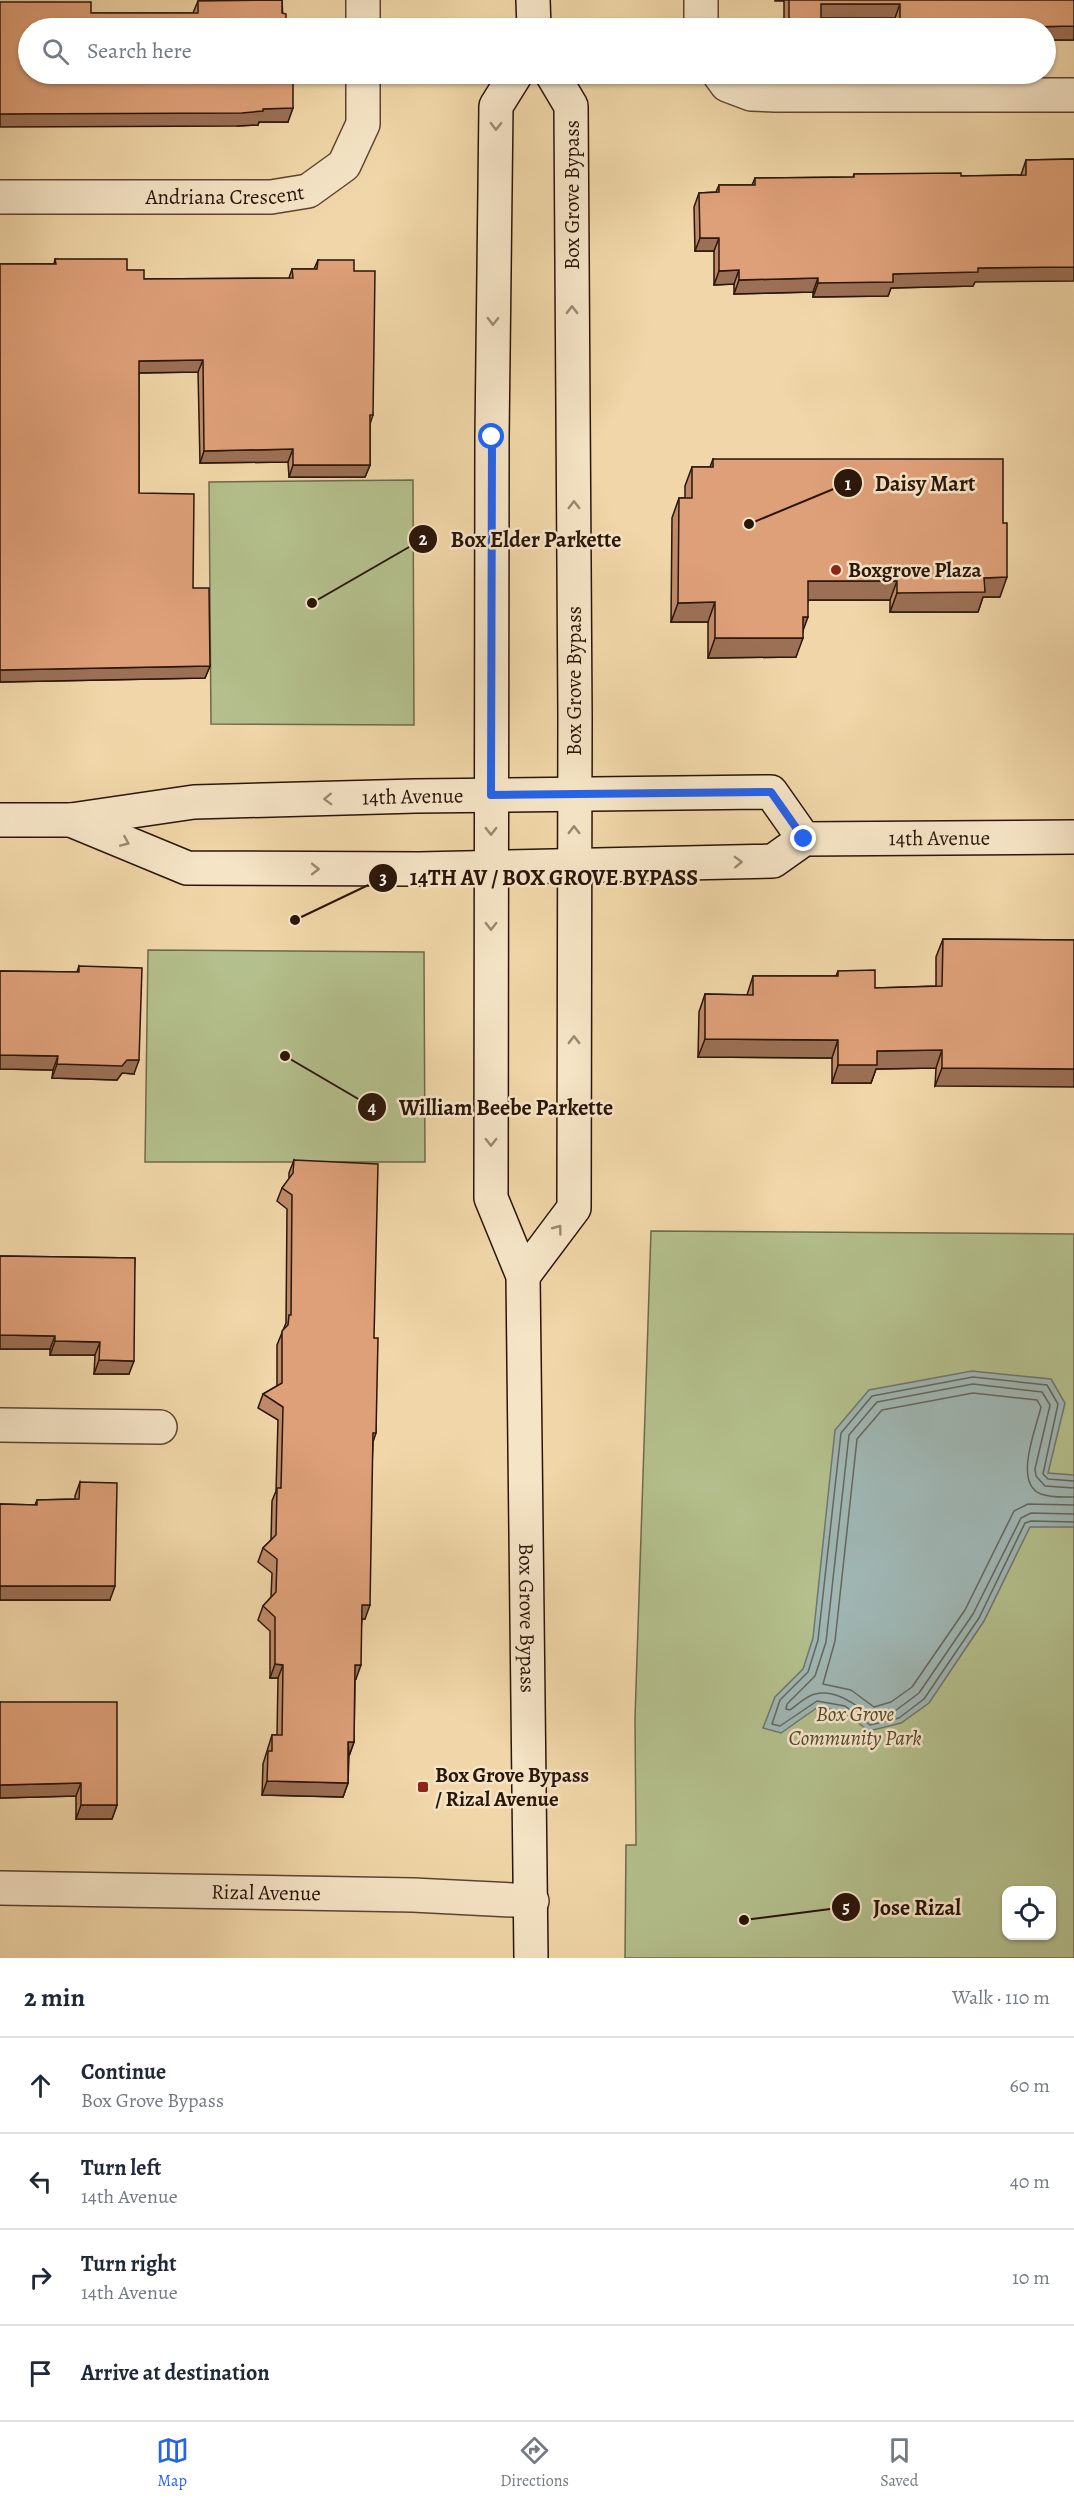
<!DOCTYPE html>
<meta charset="utf-8">
<style>
body{margin:0;font-family:Alegreya,serif;background:#f6f6f7;color:#1f2937}
.controls{position:absolute;right:18px;bottom:18px;display:grid;overflow:hidden;border-radius:12px;box-shadow:0 2px 4px #0004}
.controls button{width:54px;height:54px;display:grid;place-items:center;padding:0;border:0;border-bottom:2px solid #e0e1e3;background:#fff;color:#1f2937;font:30px sans-serif}
.stop{position:absolute;width:18px;height:18px;margin:-14px;border:4px solid #2563eb;border-radius:50%;background:#fff}
.stop.end{background:#2563eb;border-color:#fff;box-shadow:0 2px 6px #0008}
.list{margin:0;padding:0;list-style:none}
h2{display:flex;justify-content:space-between;align-items:center;height:78px;margin:0;padding:0 24px;font-size:26px}
h2 small{font-size:20px;font-weight:400;color:#747a83}
.list li{display:grid;grid-template-columns:39px 1fr auto;gap:18px;align-items:center;box-sizing:border-box;height:96px;padding:0 24px;border-top:2px solid #e0e1e3}
.list b{display:block;font-size:22px;white-space:nowrap}
.list p{margin:0;font-size:20px;white-space:nowrap;color:#747a83}
.list em{font-size:20px;font-style:normal;color:#747a83}
.icon{flex:none;width:33px;height:33px;fill:none;stroke:currentColor;stroke-width:2;stroke-linecap:round;stroke-linejoin:round}
.map{position:relative;flex:none;width:1074px;height:1958px;overflow:hidden}
.search{position:absolute;background:#fff;box-shadow:0 2px 4px #0004;left:18px;right:18px;top:18px;height:66px;display:flex;align-items:center;gap:15px;box-sizing:border-box;padding:0 21px;border-radius:33px;color:#747a83;font-size:22px}
.sheet{height:462px;background:#fff}
nav{display:flex;justify-content:space-around;align-items:center;box-sizing:border-box;height:84px;border-top:2px solid #e0e1e3;background:#fff;font-size:16px;color:#747a83}
nav a{display:grid;justify-items:center;gap:3px}
nav .on{color:#2563eb}
.map>svg:first-child{display:block}
.green{fill:#b3bf8c;stroke:#6e6a4a;stroke-width:1.5;fill-rule:evenodd}
.water{fill:#9fb6b3;stroke:#70766f;stroke-width:1.5}
.lines{fill:none;stroke-linecap:round;stroke-linejoin:round}
.shore{stroke:#64665e;stroke-width:1.5}
.minor-casing{stroke:#5c4531;stroke-width:36}
.secondary-casing{stroke:#2a1509;stroke-width:36}
.minor{stroke:#f5e4c6;stroke-width:33}
.secondary{stroke:#f5e4c6;stroke-width:33}
.wall{fill:#bf8a68;stroke:#2a1509;stroke-width:1.5}
.shaded-wall{fill:#9b7055;stroke:#2a1509;stroke-width:1.5}
.building{fill:#dea079;stroke:#2a1509;stroke-width:1.5}
.oneway{stroke:#9a8771}
.route{stroke:#2563eb;stroke-width:8}
.poi-dot{fill:#8f2418;stroke:#f5e4c6;stroke-width:2}
.labels{text-anchor:middle;stroke-width:5;stroke-linejoin:round;paint-order:stroke}
.street-label{font-size:21px;fill:#2a1509;stroke:#f5e4c6}
.poi-label{font-size:21px;font-weight:bold;fill:#2a1509;stroke:#f5e4c6;text-anchor:start}
.park-label{font-size:21px;font-style:italic;fill:#534830;stroke:#f5e4c6}
.leader{fill:none;stroke:#2a1509;stroke-width:2}
.callout-dot{fill:#2a1509;stroke:#f5e4c6;stroke-width:2}
.mark-label{font-size:18px;text-anchor:middle;font-weight:bold;fill:#fff}
.callout-label{font-size:22px;text-anchor:middle;font-weight:bold;fill:#2a1509;stroke:#f5e4c6;stroke-width:5;stroke-linejoin:round;paint-order:stroke}
</style>
<div class="map">
<svg width="1074" height="1958" viewBox="0 0 1074 1958">
<rect width="100%" height="100%" fill="#f0d6a8"/>
<filter id="stains"><feTurbulence type="fractalNoise" baseFrequency=".00333" numOctaves="4"/><feColorMatrix values="0 0 0 0 .2 0 0 0 0 .09 0 0 0 0 .02 0 0 0 .5 -.17"/></filter>
<radialGradient id="worn" r=".72"><stop offset=".6" stop-color="#630" stop-opacity="0"/><stop offset="1" stop-color="#630" stop-opacity=".3"/></radialGradient>
<g class="green">
<path d="M413,480L414,725L211,724L209,482Z"/>
<path d="M148,950L424,952L425,1162H145Z"/>
<path d="M651,1231L1074,1234V1958H625L626,1845H636L635,1719ZM1006,1890H1052V1936H1006Z"/>
</g>
<path class="water" d="M972,1371L1051,1379L1065,1403L1048,1473L1074,1475V1527H1030L984,1621L929,1703L901,1723L869,1731L842,1711L818,1707L781,1733L763,1728L775,1697L803,1669L813,1638L835,1430L869,1390Z"/>
<g class="lines">
<g class="shore">
<path d="M1074,1481L1048,1479L1043,1474L1058,1404L1047,1385L973,1377L872,1396L841,1433L818,1640L808,1672L780,1700L772,1724L780,1726L817,1701L845,1706L870,1725L899,1718L924,1699L979,1618L1025,1523L1031,1521L1074,1522"/>
<path d="M1074,1488L1045,1486L1036,1476L1035,1469L1050,1405L1042,1392L973,1384L877,1402L849,1435L826,1642L815,1676L787,1704L786,1709L790,1710C797,1705 806,1696 815,1694C837,1689 855,1705 872,1716L895,1711L919,1693L973,1614L1021,1518L1031,1513L1074,1514"/>
<path d="M1074,1497C1064,1497 1051,1498 1041,1494C1013,1483 1036,1429 1041,1407L1037,1400L973,1393L882,1410L857,1439L835,1641L823,1684L851,1690L874,1707L891,1702L912,1687L965,1610L1014,1511L1028,1504L1074,1505"/>
</g>
<defs>
<g id="minor">
<path d="M701,0V28"/>
<path d="M363,28V0"/>
<path d="M719,74L727,85L751,94L775,95H1074"/>
<path id="s1" d="M0,197H271L308,191L344,165L363,124V74"/>
<path d="M0,1425L160,1427"/>
<path id="s2" d="M0,1888L413,1895L532,1901"/>
</g>
<g id="secondary">
<path d="M533,0L534,28"/>
<path id="s3" d="M516,74L496,106L492,437L491,1198L523,1276L531,1958"/>
<path id="s4" d="M0,820H71L194,802L416,796L771,792L804,839"/>
<path id="s5" d="M71,820L187,868L419,869L773,861L804,839L1074,837"/>
<path d="M523,1276L574,1208L575,716L571,106L552,74"/>
</g>
</defs>
<use href="#minor" class="minor-casing"/>
<use href="#secondary" class="secondary-casing"/>
<use href="#minor" class="minor"/>
<use href="#secondary" class="secondary"/>
</g>
<g class="wall">
<path d="M233,0H282L288,122H259L258,125L237,126L91,13H193L198,1Z"/>
<path d="M775,0H1074V40H1046V28H895V18H821L819,28H784V1H775Z"/>
<path d="M1074,159L975,282L973,286L891,288L888,296L813,297V292L734,294V284L714,285V251H695L694,207L699,193L716,192L719,185H752L755,178L853,177L854,174L961,176L1021,175L1026,160Z"/>
<path d="M55,259L127,270L144,279L289,278L292,269H314L318,260L354,271L373,415L370,424V465L365,477H289L288,462L200,463L198,372L139,373V493L193,588L210,666L205,678L0,682V264H54Z"/>
<path d="M713,459L1000,597H983L978,612H890V600H808L803,631L796,657L708,658V622H671L672,518L679,498H685V486L692,467H710Z"/>
<path d="M943,939L1074,940L935,1086L936,1068L876,1069L871,1083H832V1058L698,1057L699,1012L705,994L747,995L753,976H836L838,971L875,988L936,986V957Z"/>
<path d="M79,966L134,1074L122,1073L117,1080L52,1078L53,1070L0,1069V971L77,972Z"/>
<path d="M294,1160L374,1338L376,1433L373,1442L365,1619H362L356,1679H355L354,1742L349,1756L348,1783L343,1797L262,1795L263,1764L272,1735H277L278,1678H270V1631L258,1620L263,1606L271,1597L272,1573L258,1562L263,1548L271,1540L272,1501L276,1491L278,1420L258,1408L263,1394L277,1386V1345L286,1323L287,1209L277,1201L282,1188L289,1179V1173Z"/>
<path d="M0,1256L135,1258L129,1374H94L95,1355H50V1349H0Z"/>
<path d="M80,1482L110,1600H0V1504L35,1505L37,1500L75,1499V1496Z"/>
<path d="M0,1702L117,1805L112,1819H76V1796L0,1798Z"/>
</g>
<g class="shaded-wall">
<path d="M821,4H900L895,18H816Z"/>
<path d="M900,22H987L985,28H898Z"/>
<path d="M789,23H821L819,28H787Z"/>
<path d="M1074,26V40H1046V28H987Z"/>
<path d="M293,108L288,122H259L258,125L237,126L0,127V114Z"/>
<path d="M700,238H719L714,251H695Z"/>
<path d="M1074,267V281L975,282L973,286L891,288L888,296L813,297L818,283L893,274L978,268Z"/>
<path d="M739,270L734,284L714,285L719,271Z"/>
<path d="M818,278L813,292L734,294L739,280Z"/>
<path d="M203,360L198,372L134,373L139,361Z"/>
<path d="M293,449L288,462L200,463L204,451Z"/>
<path d="M293,465H370L365,477H289Z"/>
<path d="M1007,577L1000,597H983L978,612H890L897,593L984,578Z"/>
<path d="M808,581H897L890,600H801Z"/>
<path d="M715,602L708,622H671L678,603Z"/>
<path d="M803,617H808L801,636Z"/>
<path d="M715,638H803L796,657L708,658Z"/>
<path d="M210,666L205,678L0,682V670Z"/>
<path d="M705,1039L838,1040L832,1058L698,1057Z"/>
<path d="M942,1050L936,1068L876,1069L871,1083H832L838,1065L877,1051Z"/>
<path d="M0,1055L58,1056L53,1070L0,1069Z"/>
<path d="M127,1060H139L134,1074L122,1073L117,1080L52,1078L57,1064Z"/>
<path d="M942,1068L1074,1069V1087L935,1086Z"/>
<path d="M0,1335L55,1336L50,1349H0Z"/>
<path d="M55,1341L100,1342L95,1355H50Z"/>
<path d="M99,1360L134,1361L129,1374H94Z"/>
<path d="M0,1586H115L110,1600H0Z"/>
<path d="M362,1605H370L365,1619H357Z"/>
<path d="M275,1664L283,1665L278,1678H270Z"/>
<path d="M355,1665H361L356,1679H350Z"/>
<path d="M348,1742H354L349,1756Z"/>
<path d="M267,1781L348,1783L343,1797L262,1795Z"/>
<path d="M81,1783L76,1796L0,1798V1785Z"/>
<path d="M81,1805H117L112,1819H76Z"/>
</g>
<g class="building">
<path d="M282,0V13L286,14V28H28V74H293V108L263,109V111L242,113L0,114V2H91V13H198V1Z"/>
<path d="M789,0H1074V26L987,28V22H900V4H821V23H789Z"/>
<path d="M1074,159V267L978,268V272L893,274V282L818,283V278L739,280V270L719,271V238H700L699,193L719,192V185H755V178L854,177V174L961,173V176L1026,175V160Z"/>
<path d="M55,259H127V270H144V279L293,278L292,269H317L318,260H354V271H375L373,415H370V465H293V449L204,451L203,360L139,361V493L194,494L193,588H209L210,666L0,670V264H56Z"/>
<path d="M713,459H1003V523H1007V577L984,578L985,592L897,593V581H808V617H803V638H715V602L678,603L679,498H692V467H713Z"/>
<path d="M943,939L1074,940V1069L942,1068V1050L877,1051V1065H838V1040L705,1039V994L753,995V976H838V971L875,970V988L942,986Z"/>
<path d="M79,966L142,968L139,1060H127L122,1066L57,1064L58,1056L0,1055V971L79,972Z"/>
<path d="M294,1160L378,1164L374,1338H378L376,1433H373L370,1605H362L361,1665H355L354,1742H348V1783L267,1781L268,1751H272V1735H282L283,1665L275,1664V1617L263,1606L276,1592L277,1559L263,1548L276,1535L277,1488H281L283,1407L263,1394L282,1383V1331L288,1325L289,1315H291L292,1195L282,1188L293,1173Z"/>
<path d="M0,1256L135,1258L134,1361L99,1360L100,1342L55,1341V1336L0,1335Z"/>
<path d="M80,1482L117,1483L115,1586H0V1504L37,1505V1500L79,1499Z"/>
<path d="M0,1702H117V1805H81V1783L0,1785Z"/>
</g>
<defs><path id="oneway-chevron" d="M-2-3.5L2.5 0L-2 3.5" fill="none" stroke-width="1.6" stroke-linecap="round" stroke-linejoin="round" transform="scale(1.5)"/></defs>
<g class="oneway">
<use href="#oneway-chevron" transform="translate(496 126) rotate(91)"/>
<use href="#oneway-chevron" transform="translate(572 310) rotate(-90)"/>
<use href="#oneway-chevron" transform="translate(493 321) rotate(91)"/>
<use href="#oneway-chevron" transform="translate(574 505) rotate(-90)"/>
<use href="#oneway-chevron" transform="translate(328 799) rotate(178)"/>
<use href="#oneway-chevron" transform="translate(574 830) rotate(-90)"/>
<use href="#oneway-chevron" transform="translate(491 831) rotate(90)"/>
<use href="#oneway-chevron" transform="translate(125 842) rotate(23)"/>
<use href="#oneway-chevron" transform="translate(738 862) rotate(-2)"/>
<use href="#oneway-chevron" transform="translate(315 869)"/>
<use href="#oneway-chevron" transform="translate(491 926) rotate(90)"/>
<use href="#oneway-chevron" transform="translate(574 1040) rotate(-90)"/>
<use href="#oneway-chevron" transform="translate(491 1142) rotate(90)"/>
<use href="#oneway-chevron" transform="translate(558 1229) rotate(-53)"/>
</g>
<g class="lines">
<path class="route" d="M492,437L491,795L771,792L804,839"/>
</g>
<g class="poi-dot">
<circle cx="836" cy="570" r="6"/>
<rect x="417" y="1781" width="12" height="12" rx="3"/>
</g>
<g class="labels">
<g class="street-label">
<text dy="7" stroke="none"><textPath href="#s1" startOffset="225">Andriana Crescent</textPath></text>
<text transform="translate(572 195) rotate(-90)" y="7">Box Grove Bypass</text>
<text transform="translate(574 681) rotate(-90)" y="7">Box Grove Bypass</text>
<text dy="7" stroke="none"><textPath href="#s4" startOffset="414">14th Avenue</textPath></text>
<text dy="7" stroke="none"><textPath href="#s5" startOffset="885">14th Avenue</textPath></text>
<text dy="7" stroke="none"><textPath href="#s3" startOffset="1556">Box Grove Bypass</textPath></text>
<text dy="7" stroke="none"><textPath href="#s2" startOffset="266">Rizal Avenue</textPath></text>
</g>
<g class="poi-label">
<text x="848" y="577">Boxgrove Plaza</text>
<text x="435" y="1782">Box Grove Bypass<tspan x="435" dy="24">/ Rizal Avenue</tspan></text>
</g>
<g class="park-label">
<text x="855" y="1721">Box Grove<tspan x="855" dy="24">Community Park</tspan></text>
</g>
</g>
<path class="leader" d="M749 524L848 483M312 603L423 539M295 920L383 878M285 1056L372 1107M744 1920L846 1907"/>
<g class="callout-dot">
<circle cx="749" cy="524" r="6"/>
<circle cx="312" cy="603" r="6"/>
<circle cx="295" cy="920" r="6"/>
<circle cx="285" cy="1056" r="6"/>
<circle cx="744" cy="1920" r="6"/>
<circle cx="848" cy="483" r="15"/>
<circle cx="423" cy="539" r="15"/>
<circle cx="383" cy="878" r="15"/>
<circle cx="372" cy="1107" r="15"/>
<circle cx="846" cy="1907" r="15"/>
</g>
<g class="mark-label">
<text x="848" y="490">1</text>
<text x="423" y="545">2</text>
<text x="383" y="884">3</text>
<text x="372" y="1113">4</text>
<text x="846" y="1913">5</text>
</g>
<g class="callout-label">
<text x="925" y="491">Daisy Mart</text>
<text x="536" y="547">Box Elder Parkette</text>
<text x="554" y="885">14TH AV / BOX GROVE BYPASS</text>
<text x="506" y="1115">William Beebe Parkette</text>
<text x="917" y="1915">Jose Rizal</text>
</g>
<rect width="100%" height="100%" filter="url(#stains)"/>
<rect width="100%" height="100%" fill="url(#worn)"/>
</svg>
<div class="controls">
<button><svg class="icon" aria-label="locate" viewBox="0 0 24 24"><circle cx="12" cy="12" r="6"/><path d="M12 2v4M12 18v4M2 12h4M18 12h4"/></svg></button>
</div>
<div class="stop" style="left:492px;top:437px"></div>
<div class="stop end" style="left:804px;top:839px"></div>
<div class="search"><svg class="icon" aria-label="search" viewBox="0 0 24 24"><circle cx="10" cy="10" r="6"/><path d="M15 15l6 6"/></svg>Search here</div>
</div>
<section class="sheet">
<h2>2 min<small>Walk · 110 m</small></h2>
<ul class="list">
<li><svg class="icon" aria-label="ahead" viewBox="0 0 24 24"><path d="M12 20V5M6 11l6-6 6 6"/></svg><div><b>Continue</b><p>Box Grove Bypass</p></div><em>60 m</em></li>
<li><svg class="icon" aria-label="left" viewBox="0 0 24 24"><path d="M17 20v-9H6M10 6l-5 5 5 5"/></svg><div><b>Turn left</b><p>14th Avenue</p></div><em>40 m</em></li>
<li><svg class="icon" aria-label="right" viewBox="0 0 24 24"><path d="M7 20v-9h11M14 6l5 5-5 5"/></svg><div><b>Turn right</b><p>14th Avenue</p></div><em>10 m</em></li>
<li><svg class="icon" aria-label="arrive" viewBox="0 0 24 24"><path d="M6 21V4h12l-3 4 3 4H6"/></svg><div><b>Arrive at destination</b></div></li>
</ul>
</section>
<nav>
<a class="on"><svg class="icon" aria-label="map" viewBox="0 0 24 24"><path d="M3 6l6-2 6 2 6-2v14l-6 2-6-2-6 2zM9 4v14M15 6v14"/></svg>Map</a>
<a><svg class="icon" aria-label="directions" viewBox="0 0 24 24"><path d="M12 3l9 9-9 9-9-9zM9 14v-3h6M13 9l2 2-2 2"/></svg>Directions</a>
<a><svg class="icon" aria-label="saved" viewBox="0 0 24 24"><path d="M7 4h10v16l-5-4-5 4z"/></svg>Saved</a>
</nav>
